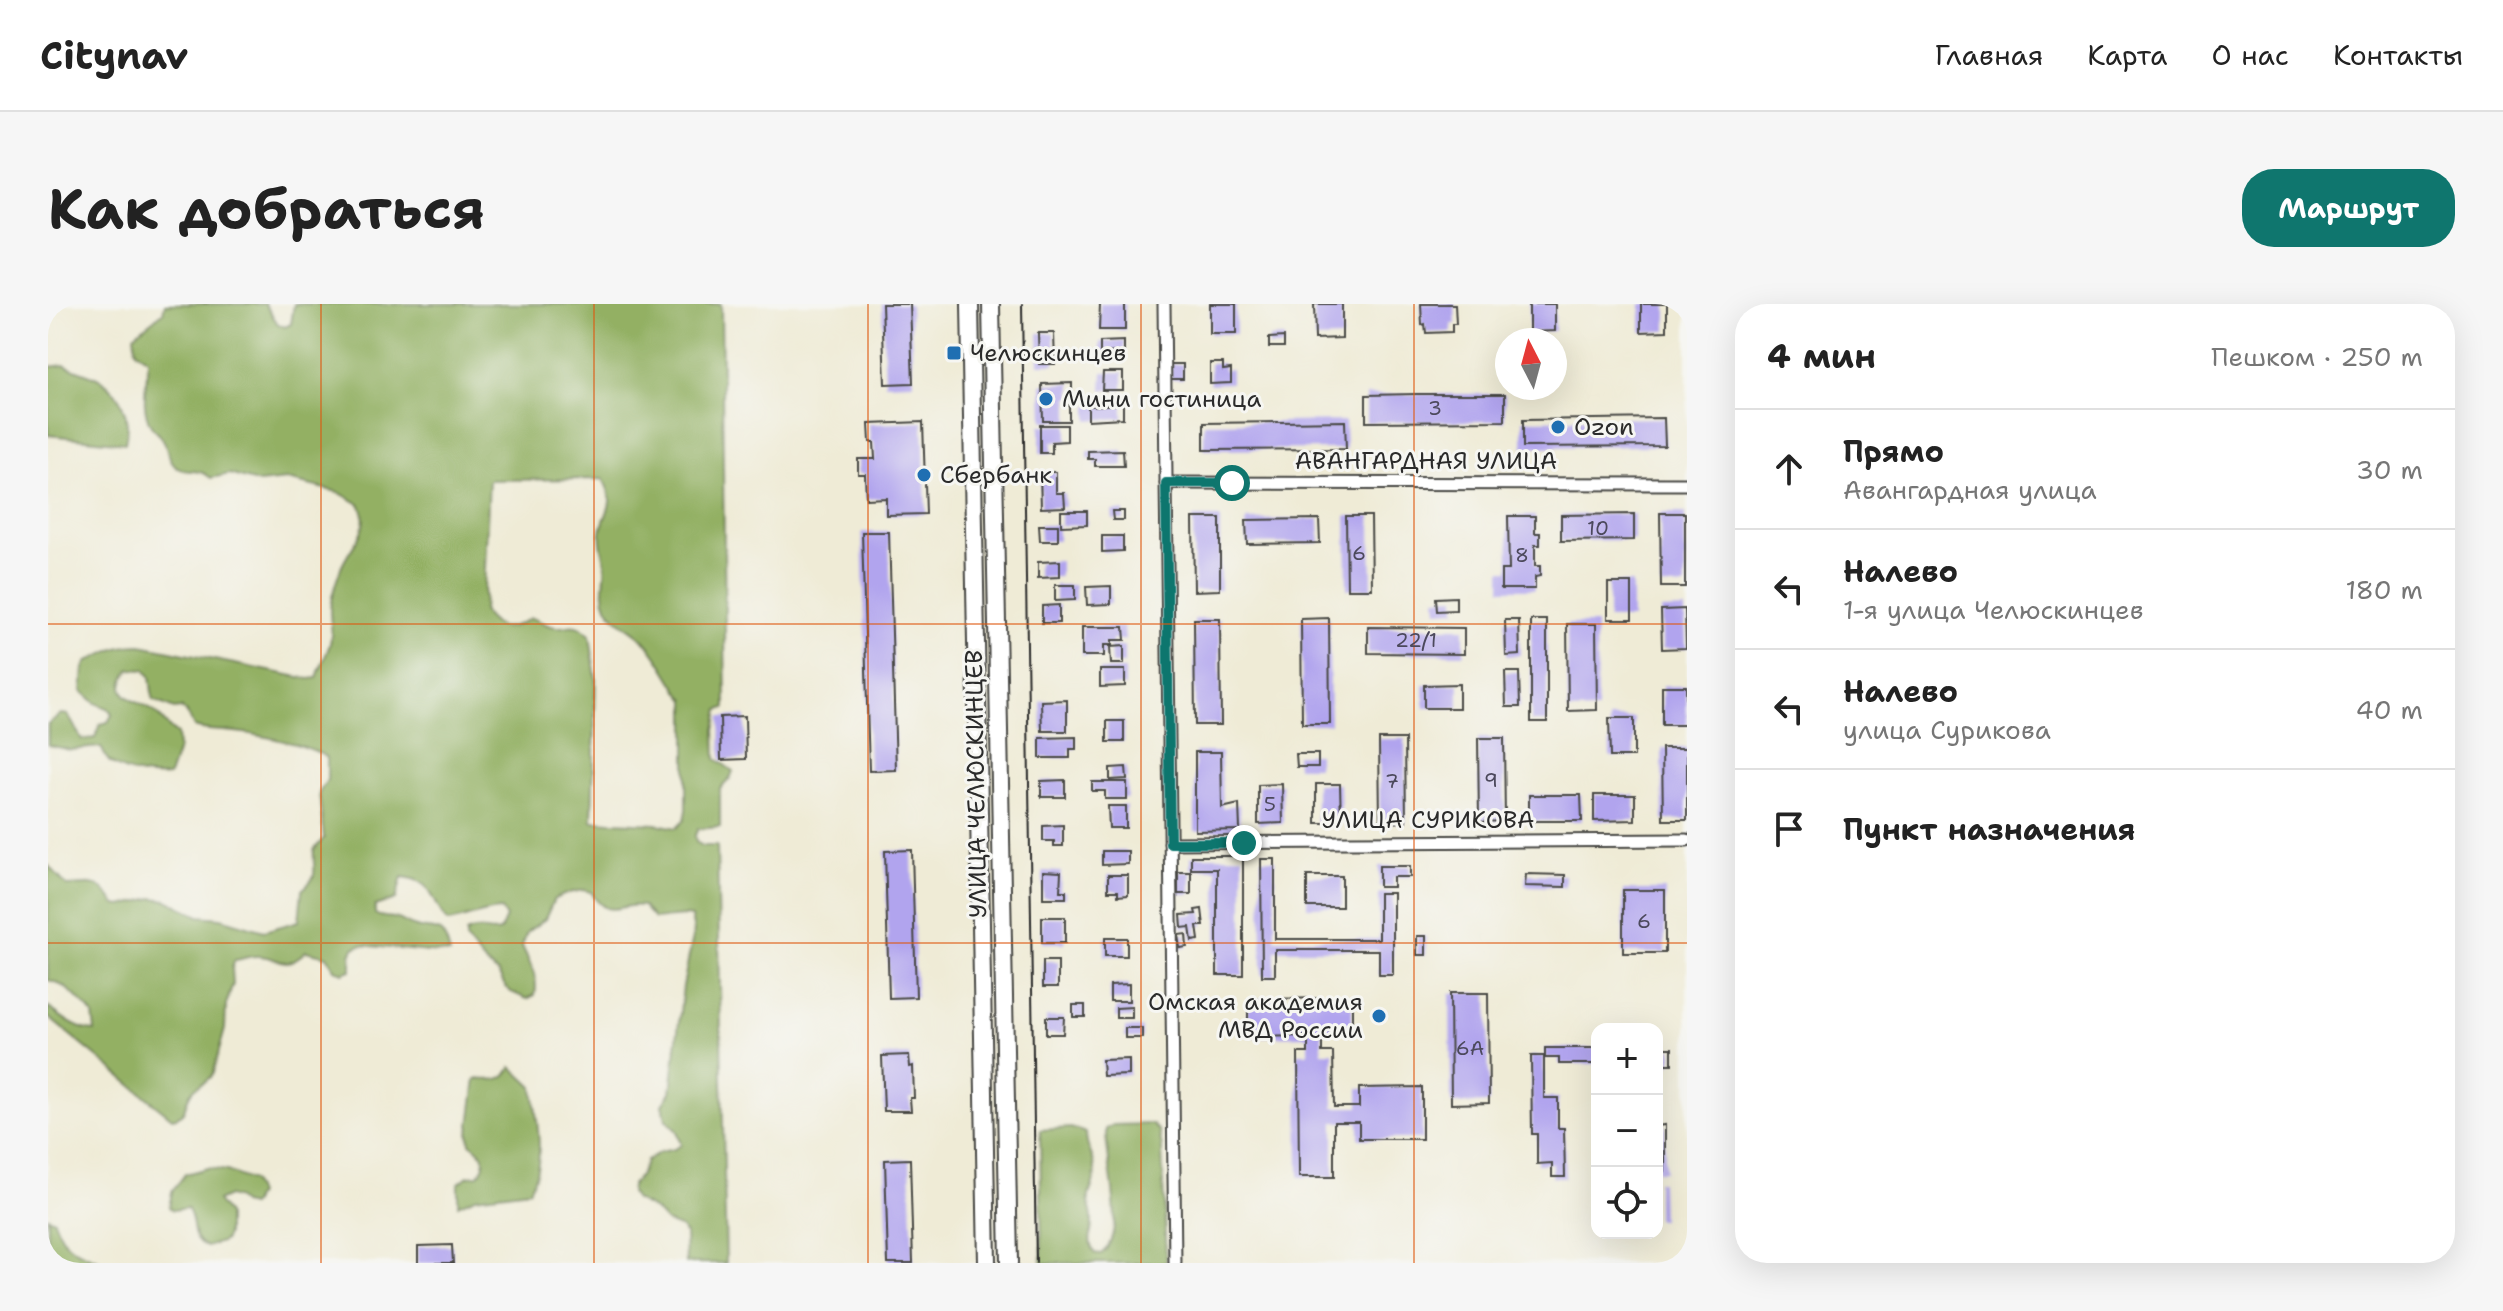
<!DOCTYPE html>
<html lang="ru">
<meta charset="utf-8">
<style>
body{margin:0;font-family:"Shantell Sans",sans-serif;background:#f6f6f6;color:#222}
.controls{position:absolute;right:24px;bottom:24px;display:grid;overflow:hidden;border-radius:16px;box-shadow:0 8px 32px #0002}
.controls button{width:72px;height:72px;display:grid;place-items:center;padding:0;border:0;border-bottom:2px solid #e0e0e0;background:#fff;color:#222;font:40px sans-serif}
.compass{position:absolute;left:1447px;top:24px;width:72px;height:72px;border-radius:50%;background:#fff;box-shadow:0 8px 32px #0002;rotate:354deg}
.stop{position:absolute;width:24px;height:24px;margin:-18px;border:6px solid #0f766e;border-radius:50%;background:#fff}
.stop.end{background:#0f766e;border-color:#fff;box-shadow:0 2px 8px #0008}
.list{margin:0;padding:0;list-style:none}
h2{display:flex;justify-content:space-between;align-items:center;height:104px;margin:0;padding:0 32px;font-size:34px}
h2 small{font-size:26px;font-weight:400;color:#767676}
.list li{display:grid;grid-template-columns:52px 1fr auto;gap:24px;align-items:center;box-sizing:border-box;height:120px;padding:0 32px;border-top:2px solid #e0e0e0}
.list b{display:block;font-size:30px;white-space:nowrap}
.list p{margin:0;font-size:26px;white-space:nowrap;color:#767676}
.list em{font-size:26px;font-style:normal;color:#767676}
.icon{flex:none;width:44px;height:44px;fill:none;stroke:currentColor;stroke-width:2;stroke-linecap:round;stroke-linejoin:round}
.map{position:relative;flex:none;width:1639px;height:959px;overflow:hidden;border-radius:32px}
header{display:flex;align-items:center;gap:48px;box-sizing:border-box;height:112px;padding:0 40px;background:#fff;border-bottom:2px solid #e0e0e0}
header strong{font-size:38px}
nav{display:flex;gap:44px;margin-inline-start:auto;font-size:28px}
.intro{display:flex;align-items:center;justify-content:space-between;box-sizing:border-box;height:192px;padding:0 48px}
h1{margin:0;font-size:56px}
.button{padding:20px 36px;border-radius:32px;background:#0f766e;color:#fff;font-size:28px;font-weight:700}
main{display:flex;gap:48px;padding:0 48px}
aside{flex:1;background:#fff;border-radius:32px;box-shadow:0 8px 32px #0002}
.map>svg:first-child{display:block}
.forest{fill:#93b063;stroke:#5f6e47;stroke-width:2;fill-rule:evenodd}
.building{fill:#b1a4ee}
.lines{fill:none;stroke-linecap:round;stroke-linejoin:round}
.minor-casing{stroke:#484845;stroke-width:15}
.secondary-casing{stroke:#484845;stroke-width:20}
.minor{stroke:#fff;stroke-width:11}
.secondary{stroke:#fff;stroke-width:16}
.tram{stroke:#2b2b2b;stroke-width:2}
.route{stroke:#0f766e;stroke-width:10}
.grid{fill:none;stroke:#df570e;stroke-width:2;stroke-opacity:0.55}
.poi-dot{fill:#1f6fb2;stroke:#f6f6f2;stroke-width:3}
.labels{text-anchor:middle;stroke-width:6;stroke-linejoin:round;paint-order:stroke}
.number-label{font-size:20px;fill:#4c495c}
.poi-label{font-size:24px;fill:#2b2b2b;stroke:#f6f6f2;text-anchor:start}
.street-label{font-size:24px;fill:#2b2b2b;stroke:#f6f6f2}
</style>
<header>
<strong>Citynav</strong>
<nav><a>Главная</a><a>Карта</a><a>О нас</a><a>Контакты</a></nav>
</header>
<div class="intro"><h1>Как добраться</h1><a class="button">Маршрут</a></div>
<main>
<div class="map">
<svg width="1639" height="959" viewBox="0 0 1639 959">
<rect width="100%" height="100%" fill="#f6f6f2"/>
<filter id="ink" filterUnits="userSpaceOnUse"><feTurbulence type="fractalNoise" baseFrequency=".0125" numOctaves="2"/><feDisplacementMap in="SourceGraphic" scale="16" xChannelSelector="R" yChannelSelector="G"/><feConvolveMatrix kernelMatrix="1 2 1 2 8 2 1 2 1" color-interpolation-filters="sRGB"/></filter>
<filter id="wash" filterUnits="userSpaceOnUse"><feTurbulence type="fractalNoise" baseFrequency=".006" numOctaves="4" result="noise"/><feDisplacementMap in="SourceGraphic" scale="32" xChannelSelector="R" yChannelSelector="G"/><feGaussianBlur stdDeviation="1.8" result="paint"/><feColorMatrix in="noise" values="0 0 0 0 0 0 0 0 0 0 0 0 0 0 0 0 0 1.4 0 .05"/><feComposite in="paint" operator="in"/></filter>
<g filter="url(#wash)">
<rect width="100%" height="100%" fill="#efebd6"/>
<g class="forest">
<path d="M117,0H217L230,20L237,23L243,20L246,0H673L678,404L671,406L667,426L668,455L685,467L682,475L672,485V523L650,525L647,531L648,538L655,542H669L678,959H638L637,929L632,923L618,918L607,906L587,896L582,889L583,882L592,871L598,857L612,848L626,845L633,841L629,827L618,816L615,800L623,788L635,682L646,627L643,613L636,612L606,615L595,602C570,598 561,618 543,588L535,586L521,589L506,595L497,615L479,628L474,642C481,658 491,673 487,691L479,695L463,688L457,682L450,669L438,660L418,636V629C433,621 439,631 452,627L458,613L453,606C434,607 418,615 400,618C382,597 387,576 354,573L348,595L327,602V610C335,615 337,612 346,614C353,615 358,620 365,622C386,630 394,616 402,650L313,641L306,644L303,651V666L295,669L287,665L279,652L258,647C234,669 233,651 208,652C201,652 194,655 187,656L184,664L185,680L178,701L177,725L165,769C160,779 150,779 144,787C135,798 141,811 124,814L0,713V703C14,713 30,727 47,727L45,710C33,698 18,679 0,676V561L19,582C49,581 50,575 68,601L74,602L105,594L119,596L151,612L173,614L216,627L251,617L254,586C273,570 264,567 266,546L276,534L271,489L279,476V454C262,440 199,428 176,427C164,426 157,427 146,423L139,409L133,404L126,405L105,396L102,373L97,366L82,365C57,398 97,396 110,411C117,419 120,424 129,430L130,445L121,472C103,474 79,470 64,460C58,456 56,449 53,443L22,446L0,441V420L13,410L20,411L34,436L47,434L52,420L60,418L64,411L61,405L47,399L34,387L36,364L40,357C62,349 66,341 93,341L261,375L269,374C272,362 279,351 282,339C285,328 282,317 282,307C282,295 289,275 293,264C303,240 323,228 313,201L290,188L239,176L211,179L182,170L163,174C149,162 139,171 128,163C120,157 120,144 115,136C113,131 107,127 103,122C91,100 100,78 100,55L88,47L86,31L115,8ZM555,175C570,202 557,205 553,228C551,239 556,249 557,259C559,274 552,287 559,302C566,318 584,324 595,335C613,352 621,377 638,396V506L636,516L629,524L609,520L544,517L548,375L542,331C522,313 522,327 503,322C496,320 490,316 483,314C463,325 450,330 435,308L441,176Z"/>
<path d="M17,61C27,66 37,68 47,73C72,84 84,114 77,139L0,131V63Z"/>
<path d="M464,763L485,783C488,818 499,855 481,886L427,893L410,901V880L420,872L430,871C442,857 435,848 422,839L421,829L428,775C444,776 455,779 464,763Z"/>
<path d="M1104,820L1111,827L1114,844L1118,959H994L992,826L1023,824L1038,829C1038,847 1047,852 1047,866C1048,876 1043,883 1041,892C1039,900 1045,909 1044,918C1044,931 1039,936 1046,949L1053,950C1081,929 1057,857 1058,825L1065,821Z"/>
<path d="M159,864L179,867L203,877L209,890L203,902L193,900L189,895L180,892L169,897L179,910V931L176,937L159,943C139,935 150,919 139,904L125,906L121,903L124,888L137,870Z"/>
<path d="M0,913L6,916C18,948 26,945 55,959H0Z"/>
</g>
<g id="blocks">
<g class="building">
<path d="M834,0H862L865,79L837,80Z"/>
<path d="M1052,0H1077V26H1051Z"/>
<rect x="1162" y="0" width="26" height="30"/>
<path d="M1266,0H1294V34L1267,35Z"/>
<path d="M1373,0H1407L1408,20H1404V28L1378,29L1377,20L1374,21Z"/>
<path d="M1481,0H1507V27L1481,28Z"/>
<path d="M1593,0H1619V27L1593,28Z"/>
<path d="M990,29H1006L1007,60H991Z"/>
<path d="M1236,33V43H1221V34Z"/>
<path d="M1076,37V48L1052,49V38Z"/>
<path d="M1162,59H1175V66L1183,65V79L1162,80Z"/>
<rect x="1123" y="60" width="12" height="15"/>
<path d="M1055,68H1075V86H1054Z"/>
<path d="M1024,79V94H1021V117H995L994,80Z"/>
<path d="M1369,90H1457V117L1318,118V91Z"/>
<path d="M1075,100V114L1040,116V102Z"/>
<path d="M1616,114L1617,142L1475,143V116Z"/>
<path d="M1297,117L1298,145L1156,146V119Z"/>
<path d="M875,118L878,210L838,211V194L818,195L817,170H810V155H827L826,138H822L821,120Z"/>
<path d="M992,121H1019V137L1004,138V149H992Z"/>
<path d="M1075,146L1076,162H1047V155H1040V147Z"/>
<path d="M992,168H1008V189H1016L1017,203L993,204Z"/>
<path d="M1013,207H1039V221L1013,222Z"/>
<path d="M1064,207H1076V216H1065Z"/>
<path d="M1612,209H1637V283H1613Z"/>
<path d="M1586,210V236L1513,237V211Z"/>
<path d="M1298,212H1323L1324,285H1299Z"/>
<path d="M1460,212H1487V229H1492V241H1487V262H1492V272L1487,273V285H1453V266H1461Z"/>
<path d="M1145,214H1172V286L1146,287Z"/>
<path d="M1271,215L1272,239L1199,240L1198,216Z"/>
<path d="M991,221H1010V237H992Z"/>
<path d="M814,228H841L848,466L821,467Z"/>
<path d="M1054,232H1075V247L1054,248Z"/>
<path d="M1012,257V273L990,274V258Z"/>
<rect x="1560" y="279" width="24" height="36"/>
<path d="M1007,281H1027V296L1007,297Z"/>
<path d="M1063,282V300L1039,301L1038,283Z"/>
<path d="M1408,293V306L1389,307L1388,294Z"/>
<path d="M1011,301V319H994V302Z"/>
<path d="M1637,305L1638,344L1614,345L1613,306Z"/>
<path d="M1281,314L1282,420H1254L1253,315Z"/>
<path d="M1146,315H1172L1173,421H1147Z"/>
<path d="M1457,316H1471L1472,351L1458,352Z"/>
<rect x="1483" y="316" width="16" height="102"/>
<path d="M1519,320H1548L1549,406L1520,407Z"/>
<path d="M1034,323H1076L1077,336H1064V341H1056V352H1034Z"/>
<path d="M1320,323L1416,324V350L1320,349Z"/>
<path d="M1076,342V360H1063L1062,343Z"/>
<path d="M1052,366H1077V382L1052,383Z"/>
<path d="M1457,368H1471L1472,403H1458Z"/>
<path d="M1411,380V404H1376V381Z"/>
<path d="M1614,382H1638L1639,421H1614Z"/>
<path d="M1019,396V427H994L993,397Z"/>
<path d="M697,412L698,455L673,456L672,413Z"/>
<path d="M1561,414H1586V453H1562Z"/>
<rect x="1059" y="417" width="17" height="21"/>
<path d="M1028,433V445H1022V454H992V434Z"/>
<path d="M1430,434H1456L1457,517L1431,518Z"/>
<path d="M1331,435H1357L1358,518L1332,519Z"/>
<path d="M1614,444H1639V516H1615Z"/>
<path d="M1147,448H1173L1174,504L1191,500L1192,526L1147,527Z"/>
<path d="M1248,450H1270V463H1249Z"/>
<path d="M1078,463L1079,475L1062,476V464Z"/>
<path d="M1017,476V493H993V477Z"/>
<path d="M1044,478H1079V495H1057V487H1044Z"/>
<path d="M1234,480L1235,519L1210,520V481Z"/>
<path d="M1268,480H1292L1293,519H1268Z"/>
<path d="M1481,491H1533L1534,517H1481Z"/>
<path d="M1546,491H1587V516L1546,517Z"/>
<path d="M1060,502H1078V524H1061Z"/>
<path d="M1015,521V542H1006V537H995V522Z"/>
<path d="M864,546L868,693L841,694L837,547Z"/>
<path d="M1054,547H1080V560L1054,561Z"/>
<path d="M1143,552H1195V671H1169V565H1143Z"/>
<path d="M1213,555H1227V635H1331V589H1345V671H1331V646H1227V672H1214Z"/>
<path d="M1331,562H1362V573H1345V583H1331Z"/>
<path d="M995,567L1013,568L1012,587H1018V594H995Z"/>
<rect x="1130" y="568" width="13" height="22"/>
<path d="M1478,570L1517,571V583L1477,582Z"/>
<path d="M1060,571H1080V591L1070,592V587H1060Z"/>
<rect x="1259" y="572" width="35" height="31"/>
<rect x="1575" y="586" width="42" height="63"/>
<path d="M1154,605L1156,622H1149L1151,636L1144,637L1142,623L1134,624L1133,611L1148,610L1147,606Z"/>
<rect x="994" y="613" width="23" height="26"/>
<path d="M1138,630L1139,643L1132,644L1130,631Z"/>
<rect x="1369" y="632" width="9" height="19"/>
<rect x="1057" y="634" width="22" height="18"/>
<rect x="995" y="657" width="15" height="26"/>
<path d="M1081,680V697H1062V681Z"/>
<path d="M1402,689H1440L1441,799L1403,800Z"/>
<path d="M1304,694V727H1274V748H1285L1286,803H1311V784L1374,783V835H1311V818H1286V873H1251L1250,749H1260V732L1200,733V695Z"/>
<rect x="1025" y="701" width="12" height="12"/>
<path d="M1084,703V714H1068V704Z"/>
<path d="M998,713H1016L1015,730H998Z"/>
<rect x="1077" y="724" width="17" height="10"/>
<path d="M1497,744H1549V760H1511V754H1497Z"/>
<rect x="1609" y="744" width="15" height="16"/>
<path d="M861,751L862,763L865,762L866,794H862L863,807H836L834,752Z"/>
<path d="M1483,752H1496V794H1510V824H1516L1517,873H1504V859L1489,860V830H1484Z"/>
<path d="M1081,755V771L1055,772L1054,756Z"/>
<path d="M1617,821V867H1609V822Z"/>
<path d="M862,855L865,959H840L837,856Z"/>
<path d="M1609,877H1613L1614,916H1609Z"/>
<path d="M404,941L405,959H370V942Z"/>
</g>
</g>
</g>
<g filter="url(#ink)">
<use href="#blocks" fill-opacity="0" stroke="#484845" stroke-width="2"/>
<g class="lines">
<defs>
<g id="minor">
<path d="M1116,0L1127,959"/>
<path d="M1118,179L1639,180"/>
<path d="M1122,539L1639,536"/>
</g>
<g id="secondary">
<path d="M922,0L939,959"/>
<path d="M943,0L961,959"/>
</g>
</defs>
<use href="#minor" class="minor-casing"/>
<use href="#secondary" class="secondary-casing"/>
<use href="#minor" class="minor"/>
<use href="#secondary" class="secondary"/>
<path class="tram" d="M974,0L988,959"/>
</g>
</g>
<g class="lines" filter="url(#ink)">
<path class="route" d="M1184,179H1118L1122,539H1196"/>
</g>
<path class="grid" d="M273,0V959M546,0V959M820,0V959M1093,0V959M1366,0V959M0,320H1639M0,639H1639"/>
<g class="poi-dot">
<rect x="898" y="41" width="16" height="16" rx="4"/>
<circle cx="998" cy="95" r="8"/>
<circle cx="1510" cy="123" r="8"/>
<circle cx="876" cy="171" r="8"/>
<circle cx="1331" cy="712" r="8"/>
</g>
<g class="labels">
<g class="number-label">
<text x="1387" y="111">3</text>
<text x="1550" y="231">10</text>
<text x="1311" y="256">6</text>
<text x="1474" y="258">8</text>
<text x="1368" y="343">22/1</text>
<text x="1443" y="483">9</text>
<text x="1344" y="484">7</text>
<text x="1222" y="507">5</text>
<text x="1596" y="624">6</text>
<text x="1422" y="751">6А</text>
</g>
<g class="poi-label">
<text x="922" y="57">Челюскинцев</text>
<text x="1014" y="103">Мини гостиница</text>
<text x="1526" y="131">Ozon</text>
<text x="892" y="179">Сбербанк</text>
<text x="1315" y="706" text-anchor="end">Омская академия<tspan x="1315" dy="28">МВД России</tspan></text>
</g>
<g class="street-label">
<text x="1378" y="165">АВАНГАРДНАЯ УЛИЦА</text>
<text transform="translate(928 480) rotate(-91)" y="8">УЛИЦА ЧЕЛЮСКИНЦЕВ</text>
<text x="1380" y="524">УЛИЦА СУРИКОВА</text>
</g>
</g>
</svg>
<div class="controls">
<button>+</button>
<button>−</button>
<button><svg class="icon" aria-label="locate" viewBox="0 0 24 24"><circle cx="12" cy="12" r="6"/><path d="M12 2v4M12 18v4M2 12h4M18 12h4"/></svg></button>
</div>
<svg class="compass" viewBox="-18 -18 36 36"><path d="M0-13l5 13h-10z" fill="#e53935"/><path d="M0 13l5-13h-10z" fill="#767676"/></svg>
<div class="stop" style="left:1184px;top:179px"></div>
<div class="stop end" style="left:1196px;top:539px"></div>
</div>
<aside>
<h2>4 мин<small>Пешком · 250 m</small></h2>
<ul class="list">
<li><svg class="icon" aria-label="ahead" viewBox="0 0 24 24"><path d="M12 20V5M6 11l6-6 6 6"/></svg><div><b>Прямо</b><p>Авангардная улица</p></div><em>30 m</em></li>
<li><svg class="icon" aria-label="left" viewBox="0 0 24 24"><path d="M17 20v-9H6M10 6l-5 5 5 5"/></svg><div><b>Налево</b><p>1-я улица Челюскинцев</p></div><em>180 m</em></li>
<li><svg class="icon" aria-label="left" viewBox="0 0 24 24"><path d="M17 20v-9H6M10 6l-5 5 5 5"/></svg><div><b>Налево</b><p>улица Сурикова</p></div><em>40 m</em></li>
<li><svg class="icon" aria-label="arrive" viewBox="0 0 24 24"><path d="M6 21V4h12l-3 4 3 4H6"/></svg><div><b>Пункт назначения</b></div></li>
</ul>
</aside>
</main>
